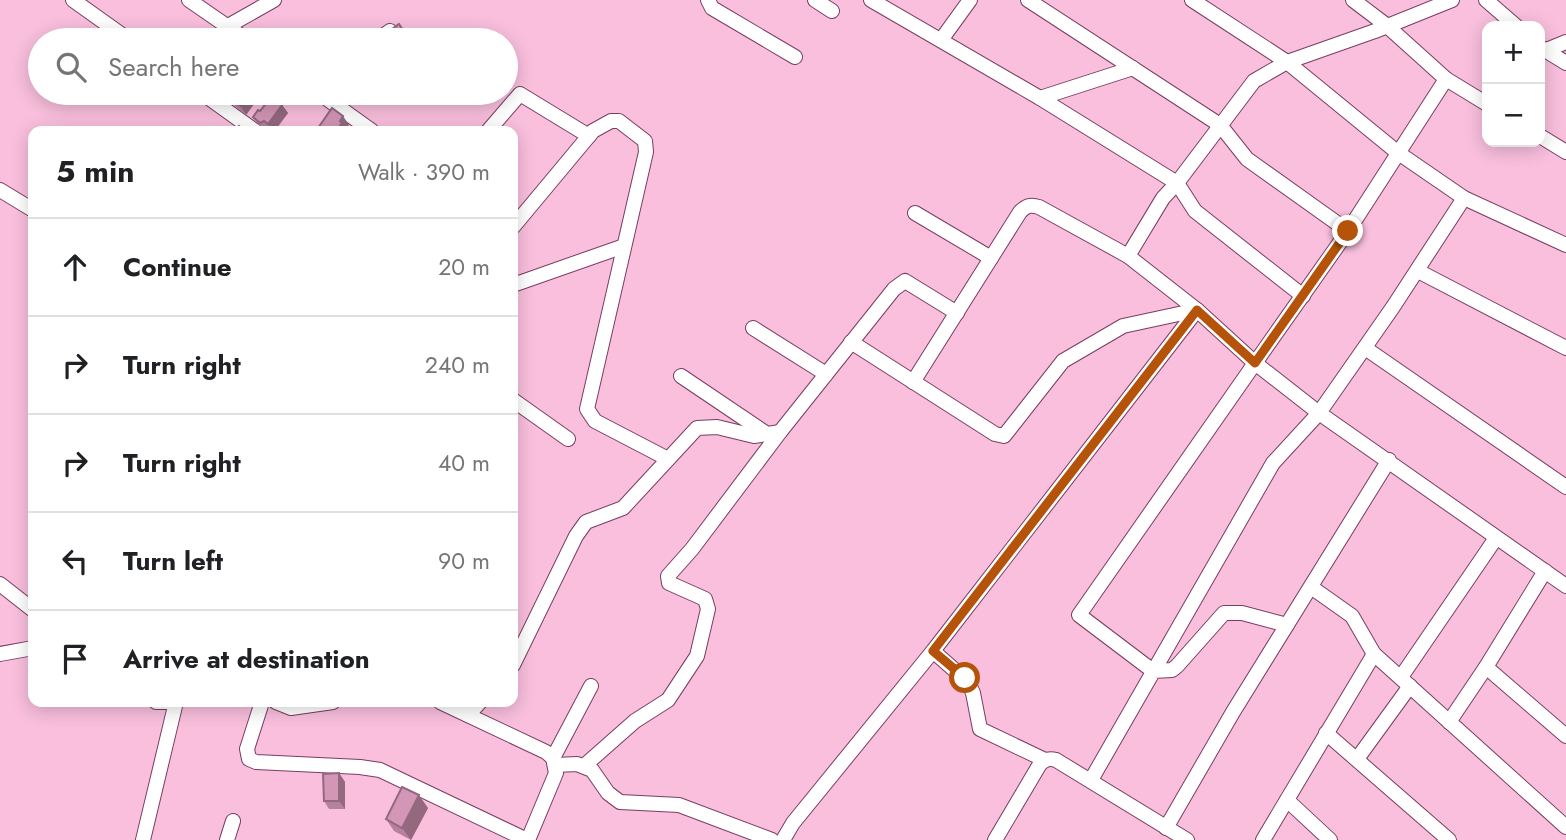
<!DOCTYPE html>
<meta charset="utf-8">
<style>
body{margin:0;font-family:Jost,sans-serif;background:#f2f2f2;color:#202124}
.controls{position:absolute;right:21px;top:21px;display:grid;overflow:hidden;border-radius:14px;box-shadow:0 4px 18px #0003}
.controls button{width:63px;height:63px;display:grid;place-items:center;padding:0;border:0;border-bottom:2px solid #e0e0e0;background:#fff;color:#202124;font:35px sans-serif}
.stop{position:absolute;width:21px;height:21px;margin:-16px;border:5px solid #b45309;border-radius:50%;background:#fff}
.stop.end{background:#b45309;border-color:#fff;box-shadow:0 2px 7px #0008}
.list{margin:0;padding:0;list-style:none}
h2{display:flex;justify-content:space-between;align-items:center;height:91px;margin:0;padding:0 28px;font-size:30px}
h2 small{font-size:23px;font-weight:400;color:#757577}
.list li{display:grid;grid-template-columns:46px 1fr auto;gap:21px;align-items:center;box-sizing:border-box;height:98px;padding:0 28px;border-top:2px solid #e0e0e0}
.list b{display:block;font-size:26px;white-space:nowrap}
.list em{font-size:23px;font-style:normal;color:#757577}
.icon{flex:none;width:38px;height:38px;fill:none;stroke:currentColor;stroke-width:2;stroke-linecap:round;stroke-linejoin:round}
.map{position:relative;flex:none;width:1566px;height:840px;overflow:hidden}
.search{position:absolute;background:#fff;box-shadow:0 4px 18px #0003;left:28px;top:28px;width:490px;height:77px;display:flex;align-items:center;gap:18px;box-sizing:border-box;padding:0 24px;border-radius:38px;color:#757577;font-size:26px}
.panel{position:absolute;background:#fff;box-shadow:0 4px 18px #0003;left:28px;top:126px;width:490px;height:581px;border-radius:14px}
.map>svg:first-child{display:block}
.lines{fill:none;stroke-linecap:round;stroke-linejoin:round}
.minor-casing{stroke:#793d60;stroke-width:16}
.minor{stroke:#fff;stroke-width:14}
.wall{fill:#b5819d}
.shaded-wall{fill:#946980}
.building{fill:#d396b7;stroke:#946980;stroke-width:2}
.route{stroke:#b45309;stroke-width:9}
</style>
<div class="map">
<svg width="1566" height="840" viewBox="0 0 1566 840">
<rect width="100%" height="100%" fill="#f9bfdd"/>
<g class="lines">
<defs>
<g id="minor">
<path d="M73,0L129,40"/>
<path d="M189,0L247,40"/>
<path d="M708,0L712,8L795,57"/>
<path d="M815,0L832,11"/>
<path d="M871,0L1040,98L1177,183L1195,211L1303,296"/>
<path d="M1028,0L1220,125L1247,159L1348,231"/>
<path d="M1192,0L1287,62L1397,152L1464,198L1566,245"/>
<path d="M1353,0L1386,25L1446,79L1348,231L1255,363L1197,310L1128,256L1163,198L1177,183L1254,81L1287,62L1375,31L1452,0"/>
<path d="M1486,0L1516,26"/>
<path d="M228,26L274,0"/>
<path d="M377,40L390,31"/>
<path d="M941,40L970,0"/>
<path d="M1540,47L1566,63"/>
<path d="M1544,51L1566,42"/>
<path d="M1446,79L1487,104"/>
<path d="M202,93L255,131"/>
<path d="M319,93L372,131"/>
<path d="M1040,98L1133,68"/>
<path d="M488,131L520,94L589,136"/>
<path d="M1540,136L1566,152"/>
<path d="M0,190L33,210"/>
<path d="M1464,198L1393,307L1319,413L1566,586"/>
<path d="M915,213L991,258"/>
<path d="M513,227L593,131L611,121H619L645,141L646,152L587,409L595,421L668,459"/>
<path d="M1418,271L1566,348"/>
<path d="M513,285L624,246"/>
<path d="M753,328L826,374"/>
<path d="M851,342L995,434L1004,436L1063,361L1123,326L1197,310"/>
<path d="M1365,348L1566,487"/>
<path d="M681,376L767,434"/>
<path d="M913,382L1020,212C1026,206 1030,204 1039,207L1128,256"/>
<path d="M513,400L568,439"/>
<path d="M0,584L33,610"/>
<path d="M1311,587L1352,616L1374,654L1566,827"/>
<path d="M933,651L968,682L973,693L980,729L1045,760"/>
<path d="M0,654L33,648"/>
<path d="M513,665L576,536L586,522L623,508L697,428L717,427L754,436L780,432"/>
<path d="M1486,667L1566,736"/>
<path d="M1401,677L1496,538"/>
<path d="M156,702H168"/>
<path d="M262,702L247,749L249,759L256,762L360,767L380,770L527,840"/>
<path d="M276,702L291,708L333,702"/>
<path d="M440,702L546,752L553,758L556,773L528,840"/>
<path d="M468,715L480,702"/>
<path d="M1449,722L1486,667L1545,571"/>
<path d="M1326,733L1449,840"/>
<path d="M553,758L591,686"/>
<path d="M1357,759L1410,686"/>
<path d="M556,765L577,764L592,770L608,793L620,802L679,805L772,840"/>
<path d="M584,766L635,721L668,700L697,656L708,609L705,599L669,583L668,576L692,549L780,432L894,289L905,281L957,313"/>
<path d="M1091,780L1273,463L1319,413L1255,363L1079,615L1153,671L1172,670L1177,666L1224,613H1242L1287,625"/>
<path d="M1287,800L1330,840"/>
<path d="M1166,828L1233,712L1389,460"/>
<path d="M143,840L176,702"/>
<path d="M227,840L233,821"/>
<path d="M783,840L793,823L933,651L1197,310"/>
<path d="M995,840L1040,764C1045,759 1049,758 1056,760L1187,840"/>
<path d="M1263,840L1374,654"/>
</g>
</defs>
<use href="#minor" class="minor-casing"/>
<use href="#minor" class="minor"/>
</g>
<g class="wall">
<path d="M262,93L246,115L230,102L225,94Z"/>
<path d="M282,105L288,113L275,131L270,129L266,131L259,125L253,117L260,111Z"/>
<path d="M339,773L345,782V809H329L324,801Z"/>
<path d="M428,808L411,840L394,831L386,819Z"/>
</g>
<g class="shaded-wall">
<path d="M250,93H262L246,115L241,106Z"/>
<path d="M282,105L288,113L274,131L268,124Z"/>
<path d="M343,116L349,125L346,129L348,131H336Z"/>
<path d="M339,773L345,782V809L339,801Z"/>
<path d="M419,795L428,808L411,840L402,828Z"/>
</g>
<g class="building">
<path d="M399,24L410,40H392L387,33Z"/>
<path d="M226,93H250L241,106L225,94Z"/>
<path d="M271,97L282,105L268,124L264,121L260,123L253,117L258,110L260,111Z"/>
<path d="M332,108L343,116L340,121L342,123L336,131H323L321,129L320,131H316Z"/>
<path d="M239,126L245,131H235Z"/>
<path d="M339,773V801H324L323,774Z"/>
<path d="M402,787L419,795L402,828L386,819Z"/>
</g>
<g class="lines">
<path class="route" d="M965,678L933,651L1197,310L1255,363L1348,231"/>
</g>
</svg>
<div class="controls">
<button>+</button>
<button>−</button>
</div>
<div class="stop" style="left:965px;top:678px"></div>
<div class="stop end" style="left:1348px;top:231px"></div>
<div class="search"><svg class="icon" aria-label="search" viewBox="0 0 24 24"><circle cx="10" cy="10" r="6"/><path d="M15 15l6 6"/></svg>Search here</div>
<section class="panel">
<h2>5 min<small>Walk · 390 m</small></h2>
<ul class="list">
<li><svg class="icon" aria-label="ahead" viewBox="0 0 24 24"><path d="M12 20V5M6 11l6-6 6 6"/></svg><div><b>Continue</b></div><em>20 m</em></li>
<li><svg class="icon" aria-label="right" viewBox="0 0 24 24"><path d="M7 20v-9h11M14 6l5 5-5 5"/></svg><div><b>Turn right</b></div><em>240 m</em></li>
<li><svg class="icon" aria-label="right" viewBox="0 0 24 24"><path d="M7 20v-9h11M14 6l5 5-5 5"/></svg><div><b>Turn right</b></div><em>40 m</em></li>
<li><svg class="icon" aria-label="left" viewBox="0 0 24 24"><path d="M17 20v-9H6M10 6l-5 5 5 5"/></svg><div><b>Turn left</b></div><em>90 m</em></li>
<li><svg class="icon" aria-label="arrive" viewBox="0 0 24 24"><path d="M6 21V4h12l-3 4 3 4H6"/></svg><div><b>Arrive at destination</b></div></li>
</ul>
</section>
</div>
